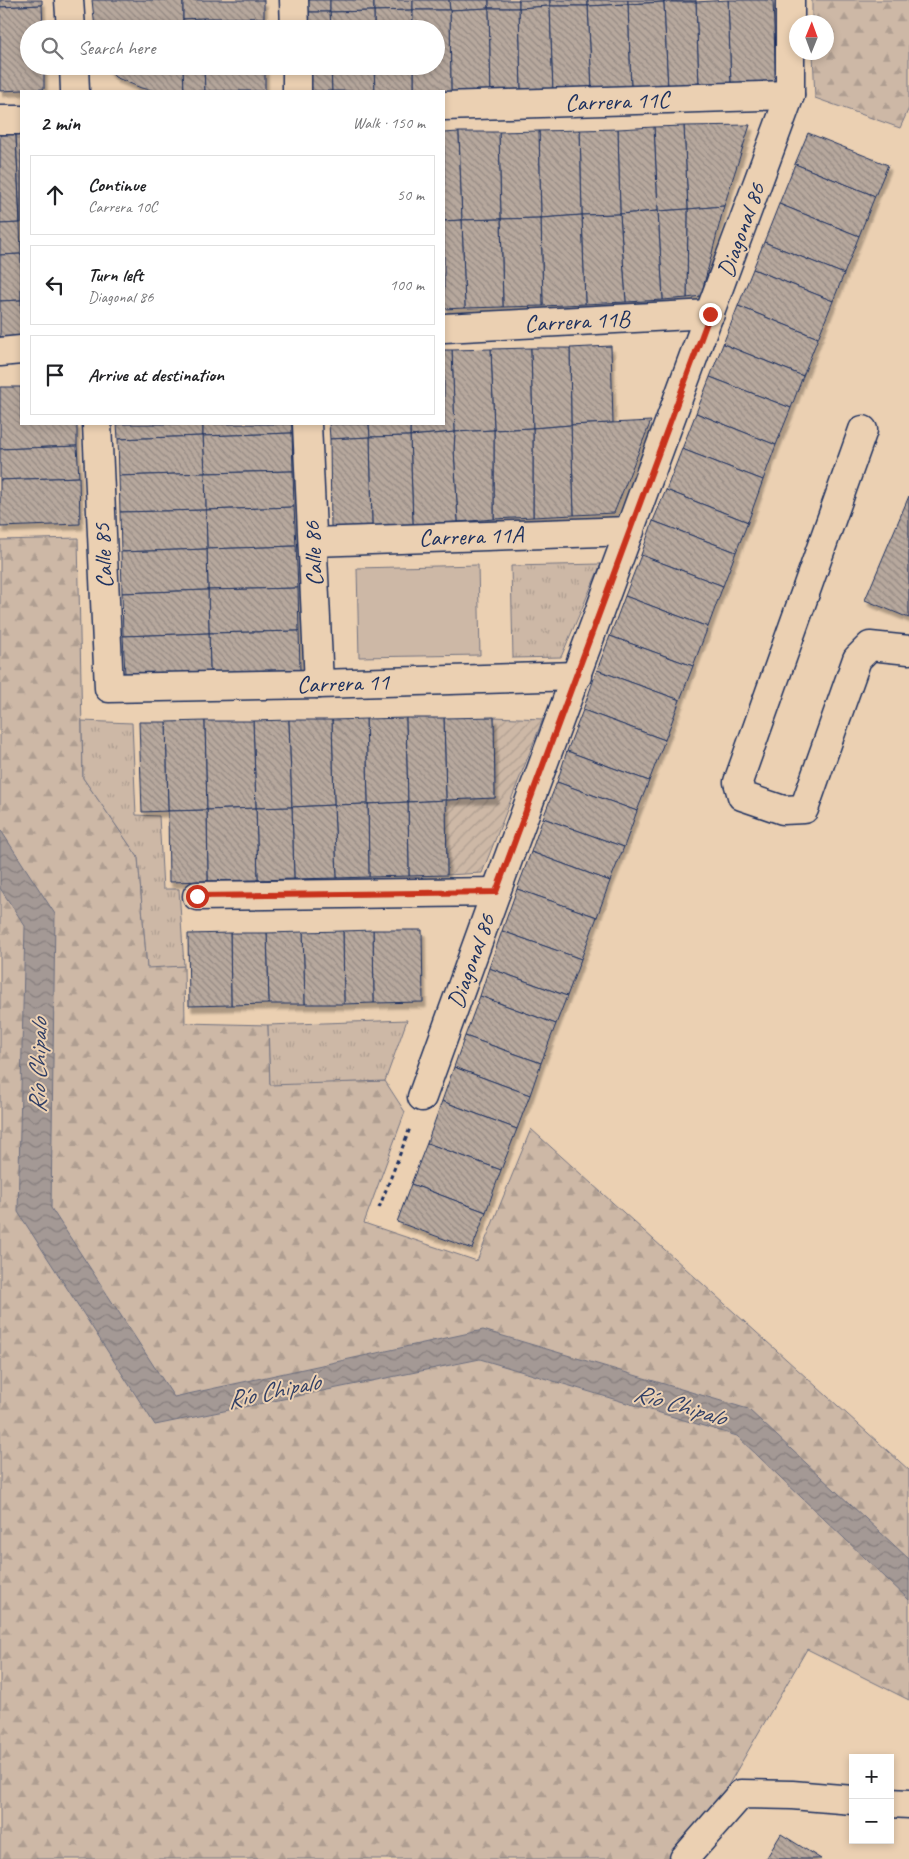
<!DOCTYPE html>
<meta charset="utf-8">
<style>
body{margin:0;font-family:Caveat,sans-serif;background:#f6f6f6;color:#202124}
.controls{position:absolute;right:15px;bottom:15px;display:grid;overflow:hidden;border-radius:0px;box-shadow:0 2px 8px #0003}
.controls button{width:45px;height:45px;display:grid;place-items:center;padding:0;border:0;border-bottom:1px solid #e0e0e0;background:#fff;color:#202124;font:25px sans-serif}
.compass{position:absolute;left:789px;top:15px;width:45px;height:45px;border-radius:50%;background:#fff;box-shadow:0 2px 8px #0003;rotate:1deg}
.stop{position:absolute;width:15px;height:15px;margin:-11px;border:4px solid #c8321e;border-radius:50%;background:#fff}
.stop.end{background:#c8321e;border-color:#fff;box-shadow:0 1px 5px #0008}
.list{margin:0;padding:0;list-style:none}
h2{display:flex;justify-content:space-between;align-items:center;height:65px;margin:0;padding:0 20px;font-size:21px}
h2 small{font-size:16px;font-weight:400;color:#757577}
.list li{display:grid;grid-template-columns:32px 1fr auto;gap:15px;align-items:center;box-sizing:border-box;height:80px;margin:0 10px 10px;padding:0 10px;border:1px solid #e0e0e0;border-radius:0px}
.list b{display:block;font-size:19px;white-space:nowrap}
.list p{margin:0;font-size:16px;white-space:nowrap;color:#757577}
.list em{font-size:16px;font-style:normal;color:#757577}
.icon{flex:none;width:28px;height:28px;fill:none;stroke:currentColor;stroke-width:2;stroke-linecap:round;stroke-linejoin:round}
.map{position:relative;flex:none;width:909px;height:1859px;overflow:hidden}
.search{position:absolute;background:#fff;box-shadow:0 2px 8px #0003;left:20px;top:20px;width:425px;height:55px;display:flex;align-items:center;gap:12px;box-sizing:border-box;padding:0 18px;border-radius:28px;color:#757577;font-size:19px}
.panel{position:absolute;background:#fff;box-shadow:0 2px 8px #0003;left:20px;top:90px;width:425px;height:335px;border-radius:0px}
.map>svg:first-child{display:block}
.forest{fill:url(#forest-firs);stroke:#747482}
.park{fill:url(#park-tufts);stroke:#747482}
.garden{fill:url(#garden-furrows);stroke:#747482}
.pitch{fill:#cdb8a6;stroke:#747482}
.water{fill:url(#water-waves);stroke:#6d6f7f}
.building{fill:url(#building-back-hatch);stroke:#1b2f5e;filter:url(#shadow)}
.lines{fill:none;stroke-linecap:round;stroke-linejoin:round}
.minor-casing{stroke:#1b2f5e;stroke-width:31}
.path{stroke:#1b2f5e;stroke-width:3;stroke-dasharray:4 4;stroke-linecap:butt}
.minor{stroke:#ebd0b2;stroke-width:28}
.route{stroke:#c8321e;stroke-width:6}
.labels{text-anchor:middle;stroke-width:4;stroke-linejoin:round;paint-order:stroke}
.street-label{font-size:24px;fill:#1b2f5e;stroke:#ebd0b2}
.water-label{font-size:25px;font-style:italic;fill:#303f66;stroke:#ebd0b2}
</style>
<div class="map">
<svg width="909" height="1859" viewBox="0 0 909 1859">
<defs>
<pattern id="forest-firs" width="22" height="20" patternUnits="userSpaceOnUse" patternTransform="scale(1.25)"><rect width="22" height="20" fill="#cdb8a6"/><path d="M5 1l3.5 6h-7zM16 11l3.5 6h-7z" fill="#af9e91"/></pattern>
<pattern id="park-tufts" width="24" height="20" patternUnits="userSpaceOnUse" patternTransform="scale(1.25)"><rect width="24" height="20" fill="#cdb8a6"/><path d="M3 7l-1-3M5 7V3M7 7l1-3M15 17l-1-3M17 17v-4M19 17l1-3" fill="none" stroke="#af9e91"/></pattern>
<pattern id="garden-furrows" width="10" height="10" patternUnits="userSpaceOnUse" patternTransform="scale(1.25)"><rect width="10" height="10" fill="#cdb8a6"/><path d="M-1 1l2-2M0 10L10 0M9 11l2-2" fill="none" stroke="#af9e91"/></pattern>
<pattern id="water-waves" width="16" height="10" patternUnits="userSpaceOnUse" patternTransform="scale(1.25)"><rect width="16" height="10" fill="#a49995"/><path d="M0 5q4-4 8 0t8 0" fill="none" stroke="#857d7d"/></pattern>
<pattern id="building-back-hatch" width="6" height="6" patternUnits="userSpaceOnUse" patternTransform="scale(1.25)"><rect width="6" height="6" fill="#b7a89d"/><path d="M-1 5l2 2M0 0l6 6M5-1l2 2" fill="none" stroke="#948983"/></pattern>
<filter id="shadow"><feDropShadow dx="3" dy="5.5" stdDeviation="1" flood-color="#0004"/></filter>
</defs>
<rect width="100%" height="100%" fill="#ebd0b2"/>
<filter id="ink" filterUnits="userSpaceOnUse"><feTurbulence type="fractalNoise" baseFrequency=".02" numOctaves="2"/><feDisplacementMap in="SourceGraphic" scale="10" xChannelSelector="R" yChannelSelector="G"/><feConvolveMatrix kernelMatrix="1 2 1 2 8 2 1 2 1" color-interpolation-filters="sRGB"/></filter>
<g filter="url(#ink)">
<g class="forest">
<path d="M812,0H909V108L900,128L815,98L813,53L826,52V22H812Z"/>
<path d="M78,538L83,778L138,857L147,967L184,966L185,1023L268,1025L270,1084L385,1081L405,1112L364,1223L477,1261L531,1129L909,1470V1700L807,1649L707,1822L670,1859H0V540Z"/>
</g>
<g class="park">
<path d="M601,564L561,657L513,658L511,566Z"/>
<path d="M82,721L132,723L136,815L159,816L163,889H179L184,966L147,968L138,857L83,778Z"/>
<path d="M407,1020L385,1081L270,1085L268,1025Z"/>
</g>
<path class="garden" d="M494,717L543,719L482,873L447,875L446,800L495,798Z"/>
<path class="pitch" d="M478,565L480,655L359,657L357,568Z"/>
<path class="water" d="M0,829L55,914L51,1208L174,1397L483,1330L748,1409L909,1559V1600L737,1436L480,1359L155,1425L18,1212L25,926L0,888Z"/>
<g class="building">
<path d="M0,0H42V5L0,7Z"/>
<path d="M92,0H183V29H95Z"/>
<path d="M183,0H264V18L183,19Z"/>
<rect x="307" y="0" width="23" height="12"/>
<path d="M330,0H374V11L330,12Z"/>
<path d="M374,0H413V10L374,11Z"/>
<path d="M413,0H449L450,10H413Z"/>
<path d="M449,0H489V8L450,10Z"/>
<rect x="489" y="0" width="30" height="8"/>
<path d="M519,0H550V6L519,8Z"/>
<rect x="550" y="0" width="38" height="6"/>
<path d="M588,0H628V4L588,6Z"/>
<path d="M628,0H664V2L628,4Z"/>
<rect x="664" y="0" width="32" height="2"/>
<path d="M728,0H773L776,85L731,86Z"/>
<path d="M728,0L731,86L699,87L696,2Z"/>
<path d="M664,2L668,89L631,90L628,4Z"/>
<path d="M664,2H696L699,87L668,89Z"/>
<path d="M628,4L631,90L592,91L588,6Z"/>
<path d="M42,5L43,29H29V66H44V89L0,91V7Z"/>
<path d="M550,6L553,92L521,94L519,8Z"/>
<path d="M550,6H588L592,91L553,92Z"/>
<path d="M489,8L491,95H451L450,10Z"/>
<path d="M489,8H519L521,94L491,95Z"/>
<path d="M413,10V29H374V11Z"/>
<path d="M413,10H450L451,95H444V91H414V66H436V29H413Z"/>
<path d="M374,11V29H331L330,12Z"/>
<path d="M307,12H330L331,29H307Z"/>
<path d="M203,18H264V29H204Z"/>
<path d="M203,18L204,29H183V19Z"/>
<path d="M105,66H183L184,91H157L141,88L115,77Z"/>
<path d="M183,66H204L205,91H184Z"/>
<path d="M204,66H265V91H205Z"/>
<path d="M307,66H331L332,91H307Z"/>
<path d="M331,66H374L375,91H332Z"/>
<path d="M374,66H414V91H375Z"/>
<path d="M750,125L724,206L688,209L684,126Z"/>
<path d="M684,126L688,209L658,211L654,127Z"/>
<path d="M654,127L658,211L620,214L618,129Z"/>
<path d="M618,129L620,214L582,215L580,130Z"/>
<path d="M580,130L582,215L541,218L539,131Z"/>
<path d="M539,131L541,218L501,219L499,132Z"/>
<path d="M459,132L462,220L444,221V133Z"/>
<path d="M459,132H499L501,219L462,220Z"/>
<path d="M808,133L888,165L875,196L795,164Z"/>
<path d="M16,134L20,223L0,224V135Z"/>
<path d="M16,134H21V223H20Z"/>
<path d="M795,164L875,196L859,236L779,204Z"/>
<path d="M779,204L859,236L844,274L764,242Z"/>
<path d="M724,206L701,296L687,298L688,209Z"/>
<path d="M688,209L687,298L663,300L658,211Z"/>
<path d="M658,211L663,300L626,302L620,214Z"/>
<path d="M620,214L626,302L585,304L582,215Z"/>
<path d="M582,215L585,304L543,306L541,218Z"/>
<path d="M541,218L543,306L503,307L501,219Z"/>
<path d="M501,219L503,307L465,308L462,220Z"/>
<path d="M462,220L465,308L444,309V221Z"/>
<path d="M20,223L21,254L0,255V224Z"/>
<path d="M764,242L844,274L833,301L753,269Z"/>
<path d="M21,254V300L0,301V255Z"/>
<path d="M753,269L833,301L818,338L738,306Z"/>
<path d="M21,300V336L0,337V301Z"/>
<path d="M738,306L818,338L803,376L723,344Z"/>
<path d="M723,344L803,376L791,408L710,377Z"/>
<path d="M611,346L613,423L571,425L570,348Z"/>
<path d="M531,348L533,428L494,430L491,349Z"/>
<path d="M531,348H570L571,425L533,428Z"/>
<path d="M491,349L494,430L455,432L452,350Z"/>
<path d="M444,350H452L455,432L410,436V424H444Z"/>
<path d="M710,377L791,408L776,445L696,413Z"/>
<path d="M0,387H21V424H77V446L0,449Z"/>
<path d="M696,413L776,445L763,480L682,449Z"/>
<path d="M651,421L614,513L574,515L571,425Z"/>
<path d="M117,424H203V436L118,439Z"/>
<path d="M203,424H292V433L203,436Z"/>
<path d="M329,424H369L370,437L330,439Z"/>
<path d="M369,424H410V436L370,437Z"/>
<path d="M571,425L574,515L533,517V428Z"/>
<path d="M533,428V517L494,519V430Z"/>
<path d="M494,430V519L458,522L454,449L455,432Z"/>
<path d="M455,432L454,449L458,522L413,524L410,436Z"/>
<path d="M292,433L293,471L205,473L203,436Z"/>
<path d="M203,436L205,473L119,476L118,439Z"/>
<path d="M410,436L413,524L372,526L370,437Z"/>
<path d="M370,437L372,526L331,528L330,439Z"/>
<path d="M77,446L79,477L0,480V449Z"/>
<path d="M682,449L763,480L748,522L666,490Z"/>
<path d="M293,471L294,507L206,510L205,473Z"/>
<path d="M205,473L206,510L120,512L119,476Z"/>
<path d="M79,477L80,524L0,527V480Z"/>
<path d="M666,490L748,522L736,552L653,521Z"/>
<path d="M909,496V618L865,600Z"/>
<path d="M294,507L296,546L207,549L206,510Z"/>
<path d="M206,510L207,549L121,552L120,512Z"/>
<path d="M653,521L736,552L723,586L641,555Z"/>
<path d="M296,546L298,588L208,590L207,549Z"/>
<path d="M207,549L208,590L122,593L121,552Z"/>
<path d="M641,555L723,586L708,627L625,596Z"/>
<path d="M298,588L299,631L209,633L208,590Z"/>
<path d="M208,590L209,633L123,636L122,593Z"/>
<path d="M625,596L708,627L693,666L610,636Z"/>
<path d="M299,631L300,670L210,672L209,633Z"/>
<path d="M209,633L210,672L125,674L123,636Z"/>
<path d="M610,636L693,666L680,700L597,670Z"/>
<path d="M597,670L680,700L665,740L583,710Z"/>
<path d="M583,710L665,740L649,781L567,751Z"/>
<path d="M494,717L495,798L446,800L444,718Z"/>
<path d="M406,718L408,802L368,804L366,719Z"/>
<path d="M406,718H444L446,800L408,802Z"/>
<path d="M366,719L368,804L334,805L332,720Z"/>
<path d="M289,720L292,807L256,808L253,721Z"/>
<path d="M289,720H332L334,805L292,807Z"/>
<path d="M205,721L207,810L168,811L166,722Z"/>
<path d="M205,721H253L256,808L207,810Z"/>
<path d="M139,722H166L168,811L142,812Z"/>
<path d="M567,751L649,781L637,811L557,782Z"/>
<path d="M557,782L637,811L624,847L543,818Z"/>
<path d="M446,800L447,875L409,876L408,802Z"/>
<path d="M408,802L409,876L369,877L368,804Z"/>
<path d="M368,804L369,877L337,878L334,805Z"/>
<path d="M334,805L337,878L294,879L292,807Z"/>
<path d="M292,807L294,879L258,880L256,808Z"/>
<path d="M256,808L258,880L208,881L207,810Z"/>
<path d="M207,810L208,881L169,882L168,811Z"/>
<path d="M543,818L624,847L610,881L531,852Z"/>
<path d="M531,852L610,881L597,917L517,889Z"/>
<path d="M517,889L597,917L581,959L502,931Z"/>
<path d="M373,930H422L423,1002L374,1003Z"/>
<path d="M373,930L374,1003L344,1004L343,931Z"/>
<path d="M343,931L344,1004H305L303,932Z"/>
<path d="M502,931L581,959L567,996L489,968Z"/>
<path d="M303,932L305,1004H269L267,933Z"/>
<path d="M230,933H267L269,1004L231,1005Z"/>
<path d="M230,933L231,1005L189,1006L188,934Z"/>
<path d="M489,968L567,996L556,1024L480,996Z"/>
<path d="M480,996L556,1024L541,1063L465,1036Z"/>
<path d="M465,1036L541,1063L530,1095L454,1067Z"/>
<path d="M454,1067L530,1095L517,1129L442,1101Z"/>
<path d="M442,1101L517,1129L501,1170L427,1143Z"/>
<path d="M427,1143L501,1170L486,1212L411,1184Z"/>
<path d="M411,1184L486,1212L472,1249L397,1222Z"/>
<path d="M781,1834L821,1859H766Z"/>
</g>
<g class="lines">
<defs>
<g id="minor">
<path d="M69,0L71,29"/>
<path d="M294,0L295,29"/>
<path d="M74,66L75,91"/>
<path d="M297,66V91"/>
<path d="M444,106L790,95"/>
<path d="M0,120H21"/>
<path d="M444,328L710,314"/>
<path d="M0,352L21,350"/>
<path d="M97,424L109,688L319,684L577,676"/>
<path d="M307,424L319,684"/>
<path d="M863,430L738,782L742,796L783,810L804,809L857,659L870,646L909,650"/>
<path d="M313,542L630,531"/>
<path d="M197,896L496,892"/>
<path d="M422,1097L496,892L790,95V0"/>
<path d="M890,1803L909,1804"/>
<path d="M684,1859L741,1794L792,1795L853,1800"/>
</g>
</defs>
<use href="#minor" class="minor-casing"/>
<path class="path" d="M379,1208L410,1128"/>
<use href="#minor" class="minor"/>
</g>
</g>
<g class="lines" filter="url(#ink)">
<path class="route" d="M197,896L496,892L710,314"/>
</g>
<g class="labels">
<g class="street-label">
<text transform="translate(617 101) rotate(-2)" y="8">Carrera 11C</text>
<text transform="translate(741 230) rotate(-70)" y="8">Diagonal 86</text>
<text transform="translate(577 321) rotate(-3)" y="8">Carrera 11B</text>
<text transform="translate(471 536) rotate(-2)" y="8">Carrera 11A</text>
<text transform="translate(313 554) rotate(-93)" y="8">Calle 86</text>
<text transform="translate(103 556) rotate(-93)" y="8">Calle 85</text>
<text transform="translate(343 683) rotate(-2)" y="8">Carrera 11</text>
<text transform="translate(471 961) rotate(-70)" y="8">Diagonal 86</text>
</g>
<g class="water-label">
<text transform="translate(37 1066) rotate(-89)" y="9">Río Chipalo</text>
<text transform="translate(273 1390) rotate(-12)" y="9">Río Chipalo</text>
<text transform="translate(680 1404) rotate(16)" y="9">Río Chipalo</text>
</g>
</g>
</svg>
<div class="controls">
<button>+</button>
<button>−</button>
</div>
<svg class="compass" viewBox="-18 -18 36 36"><path d="M0-13l5 13h-10z" fill="#e53935"/><path d="M0 13l5-13h-10z" fill="#757577"/></svg>
<div class="stop" style="left:197px;top:896px"></div>
<div class="stop end" style="left:710px;top:314px"></div>
<div class="search"><svg class="icon" aria-label="search" viewBox="0 0 24 24"><circle cx="10" cy="10" r="6"/><path d="M15 15l6 6"/></svg>Search here</div>
<section class="panel">
<h2>2 min<small>Walk · 150 m</small></h2>
<ul class="list">
<li><svg class="icon" aria-label="ahead" viewBox="0 0 24 24"><path d="M12 20V5M6 11l6-6 6 6"/></svg><div><b>Continue</b><p>Carrera 10C</p></div><em>50 m</em></li>
<li><svg class="icon" aria-label="left" viewBox="0 0 24 24"><path d="M17 20v-9H6M10 6l-5 5 5 5"/></svg><div><b>Turn left</b><p>Diagonal 86</p></div><em>100 m</em></li>
<li><svg class="icon" aria-label="arrive" viewBox="0 0 24 24"><path d="M6 21V4h12l-3 4 3 4H6"/></svg><div><b>Arrive at destination</b></div></li>
</ul>
</section>
</div>
